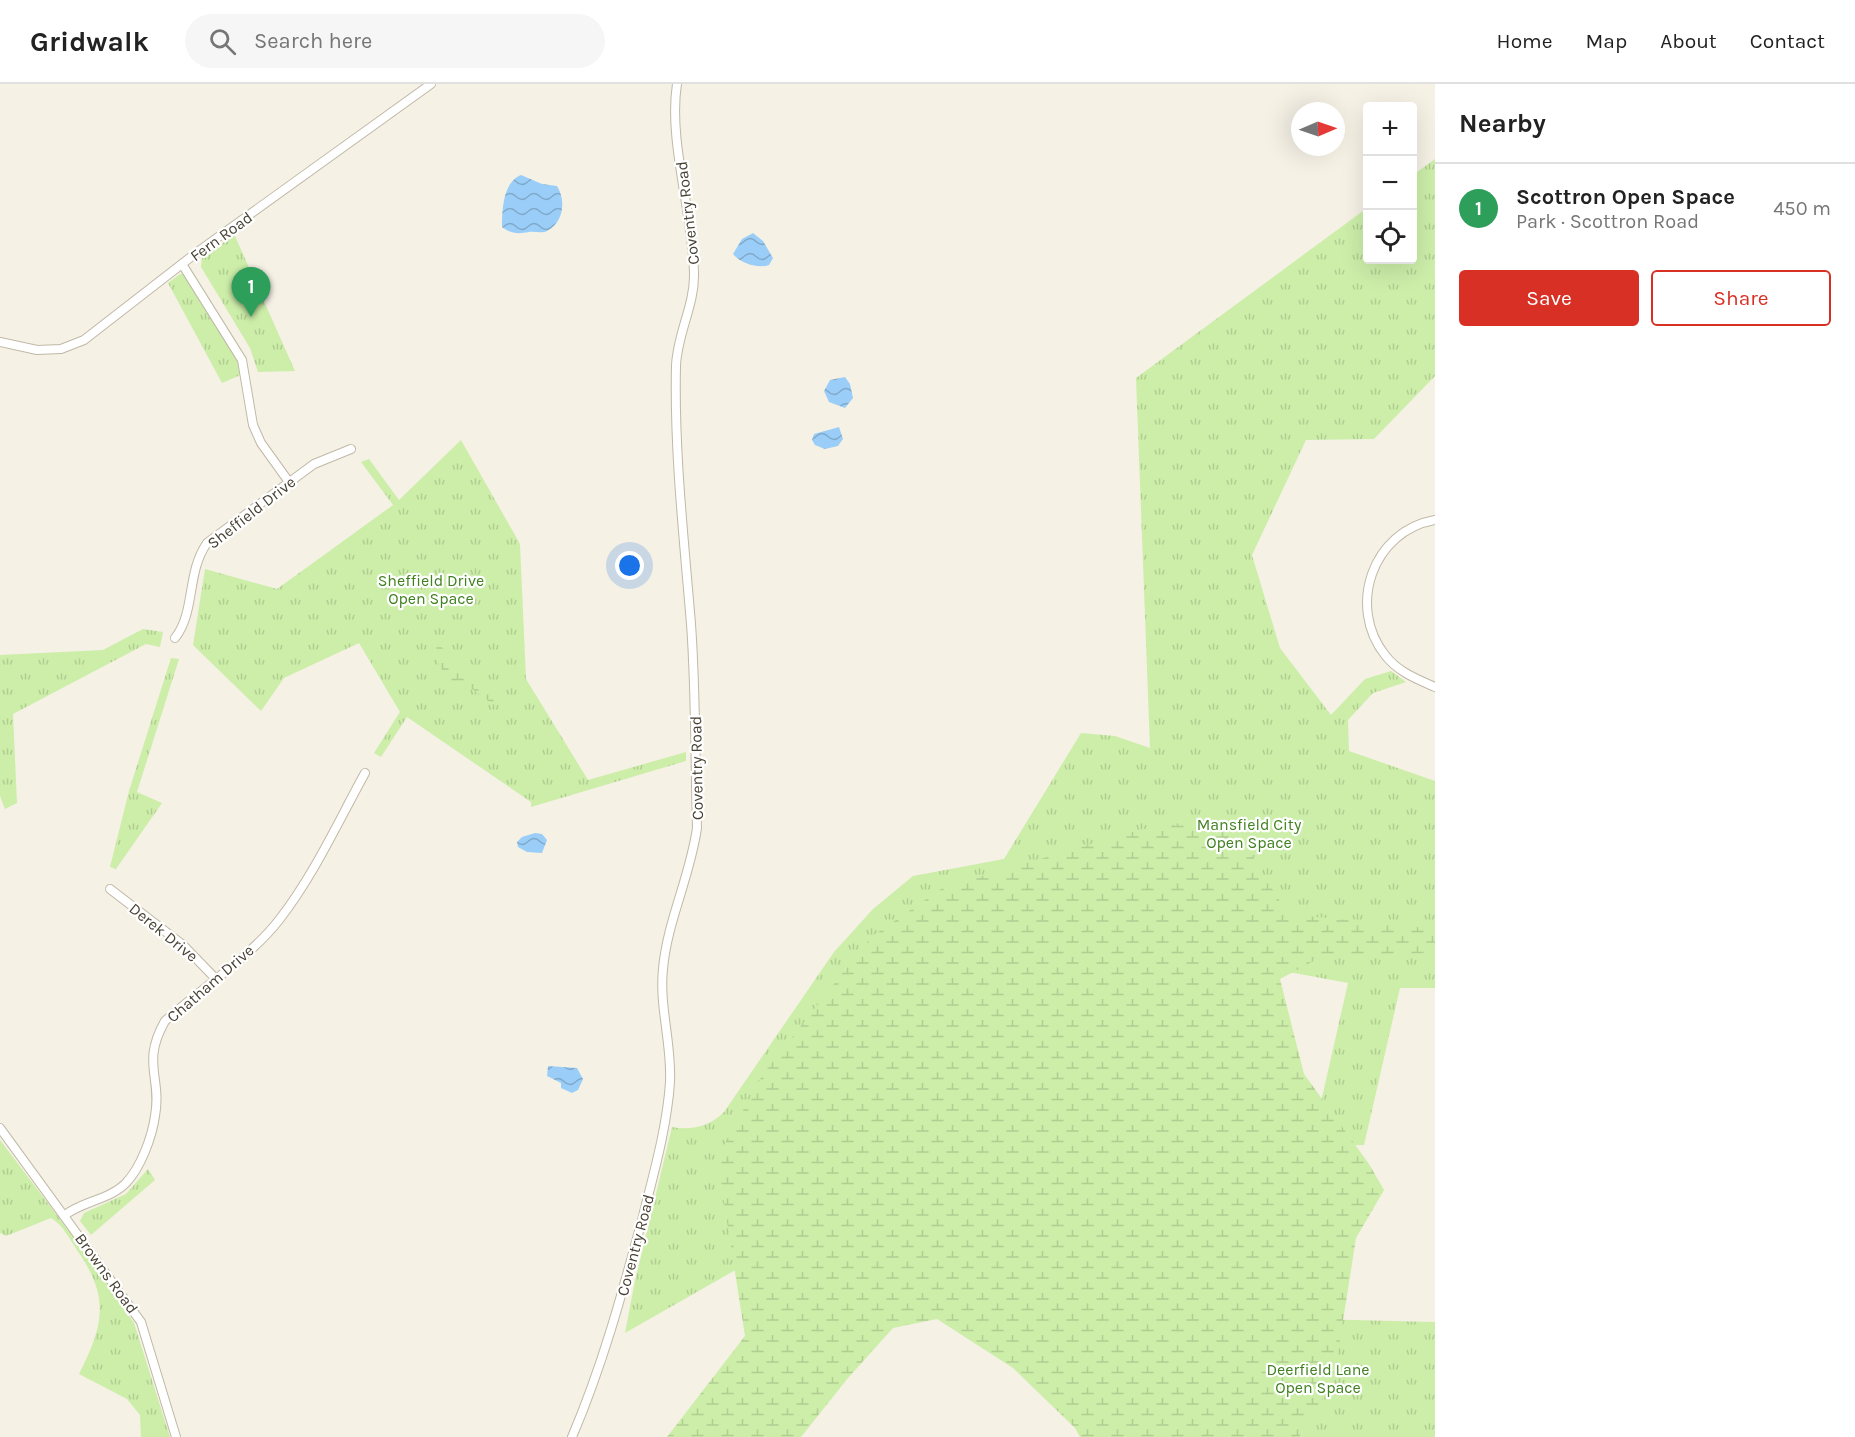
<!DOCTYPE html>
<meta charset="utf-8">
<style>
body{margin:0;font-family:Karla,sans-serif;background:#f6f6f6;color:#222}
.controls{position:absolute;right:18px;top:18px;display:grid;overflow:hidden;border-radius:6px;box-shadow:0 6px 24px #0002}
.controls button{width:54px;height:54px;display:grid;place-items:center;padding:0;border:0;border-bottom:2px solid #e0e0e0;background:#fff;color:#222;font:30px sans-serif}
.compass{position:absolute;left:1291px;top:18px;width:54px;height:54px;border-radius:50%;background:#fff;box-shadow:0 6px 24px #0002;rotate:88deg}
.you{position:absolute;left:630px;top:482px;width:21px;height:21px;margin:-15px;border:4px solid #fff;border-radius:50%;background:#1a73e8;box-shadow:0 0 0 9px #1a73e833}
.badge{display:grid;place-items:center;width:39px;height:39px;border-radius:50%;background:#d93025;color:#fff;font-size:20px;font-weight:700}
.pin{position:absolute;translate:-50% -50px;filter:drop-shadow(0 2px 3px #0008)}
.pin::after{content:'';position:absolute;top:32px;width:21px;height:18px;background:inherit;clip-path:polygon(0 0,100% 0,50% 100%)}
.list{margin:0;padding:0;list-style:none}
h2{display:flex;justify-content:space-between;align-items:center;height:78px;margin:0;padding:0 24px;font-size:26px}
h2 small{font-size:20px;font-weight:400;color:#767676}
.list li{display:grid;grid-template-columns:39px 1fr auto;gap:18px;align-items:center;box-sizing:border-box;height:90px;padding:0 24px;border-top:2px solid #e0e0e0}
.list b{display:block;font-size:22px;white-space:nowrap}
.list p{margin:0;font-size:20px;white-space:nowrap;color:#767676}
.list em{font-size:20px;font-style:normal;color:#767676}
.actions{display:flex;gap:12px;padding:18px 24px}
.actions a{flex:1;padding:14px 0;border:2px solid #d93025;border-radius:6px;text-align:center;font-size:21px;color:#d93025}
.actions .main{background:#d93025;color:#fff}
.icon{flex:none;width:33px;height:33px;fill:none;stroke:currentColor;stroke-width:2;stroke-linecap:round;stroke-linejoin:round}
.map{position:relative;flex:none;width:1435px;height:1353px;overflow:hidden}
header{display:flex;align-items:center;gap:36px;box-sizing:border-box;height:84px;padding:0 30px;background:#fff;border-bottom:2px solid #e0e0e0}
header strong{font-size:28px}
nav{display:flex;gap:33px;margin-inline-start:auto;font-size:21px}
.search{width:420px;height:54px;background:#f6f6f6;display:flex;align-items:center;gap:15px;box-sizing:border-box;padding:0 21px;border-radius:33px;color:#767676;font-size:22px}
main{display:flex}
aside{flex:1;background:#fff}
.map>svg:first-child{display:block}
.grass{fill:url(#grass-tufts)}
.wetland{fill:url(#wetland-marsh)}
.water{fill:url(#water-waves)}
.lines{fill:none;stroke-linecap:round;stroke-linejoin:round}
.minor-casing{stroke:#c1b9a7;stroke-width:10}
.minor{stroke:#fff;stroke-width:8}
.labels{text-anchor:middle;stroke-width:4.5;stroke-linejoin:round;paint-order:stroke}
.street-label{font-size:16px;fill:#484134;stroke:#fff}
.park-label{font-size:16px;fill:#418120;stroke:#fff}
</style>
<header>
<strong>Gridwalk</strong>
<div class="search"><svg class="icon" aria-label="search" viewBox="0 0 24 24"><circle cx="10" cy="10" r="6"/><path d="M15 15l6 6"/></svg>Search here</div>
<nav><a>Home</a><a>Map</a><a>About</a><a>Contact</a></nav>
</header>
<main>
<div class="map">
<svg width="1435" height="1353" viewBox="0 0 1435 1353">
<defs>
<pattern id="grass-tufts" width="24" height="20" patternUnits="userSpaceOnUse" patternTransform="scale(1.5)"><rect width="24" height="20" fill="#cceea9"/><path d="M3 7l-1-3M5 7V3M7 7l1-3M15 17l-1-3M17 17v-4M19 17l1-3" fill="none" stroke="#b1cd92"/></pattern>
<pattern id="wetland-marsh" width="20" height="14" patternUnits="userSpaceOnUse" patternTransform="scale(1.5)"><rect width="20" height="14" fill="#cceea9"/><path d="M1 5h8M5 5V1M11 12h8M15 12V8" fill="none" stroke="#b1cd92"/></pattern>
<pattern id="water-waves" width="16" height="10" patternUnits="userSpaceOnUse" patternTransform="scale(1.5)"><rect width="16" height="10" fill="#9acef9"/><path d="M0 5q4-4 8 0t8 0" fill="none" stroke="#80a9ca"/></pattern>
</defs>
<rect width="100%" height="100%" fill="#f5f1e5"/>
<g class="grass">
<path d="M1435,75V292L1374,355L1306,356L1252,471L1280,564L1331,631L1365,595L1391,587L1406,598L1373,609L1348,636L1349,667L1435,697V904H1400L1364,1061L1311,1062L1348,899L955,826L845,885L1309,1070L760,1172L625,1249L635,1197L672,1043C692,1047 710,1042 724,1028L834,868L873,825L913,792L1004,775L1081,649L1115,652L1150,664L1136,294L1367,124L1368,176H1412L1413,91Z"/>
<path d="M234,151L235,152L295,287L258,288L250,264L201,183L202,174Z"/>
<path d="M180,190H184L237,272L243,290L222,299L168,199Z"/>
<path d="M461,356L520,460L526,595L588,696L686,668V677L531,723V718L407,633L381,673L374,669L400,628L359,559L284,594L261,627L193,561L205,485L277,505L393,421L361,378L369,375L399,416Z"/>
<path d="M143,545L163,548L160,563L146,560L13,630L17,719L5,725L0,712V571L103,566Z"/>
<path d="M171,574L179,575L137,708L162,719L116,785L110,783L129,707Z"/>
<path d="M0,1056L100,1188L134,1239L170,1353H141L140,1331L127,1315L79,1290C104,1241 110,1213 77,1166C69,1154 63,1141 51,1134L6,1152L0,1149Z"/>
<path d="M148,1085L155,1096L91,1151L80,1137L84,1129L126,1110Z"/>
<path d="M1271,1234L1435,1238V1353H1244Z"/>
</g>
<g class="wetland">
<path d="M433,556L446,567C449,594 460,584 479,595C485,599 491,606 497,611L494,621L472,605L451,604L432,566Z"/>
<path d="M1212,738L1249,768L1288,830L1435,845V869L1323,872L1280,895L1304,990L1369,1080L1384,1106L1356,1154L1334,1294L1299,1353H1080L1075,1344L1013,1284L937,1235L893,1244L848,1294L801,1353H667L745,1252L717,1074L763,990L871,853L944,803L1143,745Z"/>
</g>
<g class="water">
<path d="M521,91L542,100L557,102C566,116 564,138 547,147C541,150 535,147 529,148C518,150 511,150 502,143C502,126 503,98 521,91Z"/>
<path d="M753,149L763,157L773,174L769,181C758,185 740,179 733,170L742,155Z"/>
<path d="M845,293L850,300L853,314L845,324L829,318L824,307L830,296Z"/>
<path d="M839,343L843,355L838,362L825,365L815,361L812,356L814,350Z"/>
<path d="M535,749L542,750L547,756L542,769L527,768L518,763L517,758L522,753Z"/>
<path d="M548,982L577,984L583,995L578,1006L572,1009L561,1004V999L547,992Z"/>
</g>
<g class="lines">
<defs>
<g id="minor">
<path d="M182,180L242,276L253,341L261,359L289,398"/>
<path d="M0,258L37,266L61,265L84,256L196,169L431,0"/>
<path d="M1435,436C1372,447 1347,523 1385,571C1398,588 1417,595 1435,603"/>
<path d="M175,554C196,527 186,489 207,459L314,380L351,365"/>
<path d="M110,805L183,861L215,894"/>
<path d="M0,1044L141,1238L176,1353"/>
<path d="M65,1131C83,1117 109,1116 126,1099C141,1083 152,1053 155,1032C162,993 141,979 165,937C199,907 253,870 279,836C314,791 338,738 365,689"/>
<path d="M572,1353C602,1283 622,1210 642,1136C653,1092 667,1044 670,998C672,960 659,923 663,885C667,838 690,793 697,744C695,676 696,608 691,540C684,455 674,367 676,282C677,250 695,221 694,189C693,129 668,57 677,0"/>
</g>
</defs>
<use href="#minor" class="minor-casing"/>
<use href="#minor" class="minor"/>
</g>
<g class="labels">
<g class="street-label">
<text transform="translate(687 129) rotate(-97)" y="6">Coventry Road</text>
<text transform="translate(221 152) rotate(-36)" y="6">Fern Road</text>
<text transform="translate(251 428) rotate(-38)" y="6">Sheffield Drive</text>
<text transform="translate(696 684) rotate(-91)" y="6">Coventry Road</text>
<text transform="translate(164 848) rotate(39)" y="6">Derek Drive</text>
<text transform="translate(210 899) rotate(-41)" y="6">Chatham Drive</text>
<text transform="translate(635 1161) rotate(-75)" y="6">Coventry Road</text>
<text transform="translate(107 1189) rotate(54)" y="6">Browns Road</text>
</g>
<g class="park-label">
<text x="431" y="502">Sheffield Drive<tspan x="431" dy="18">Open Space</tspan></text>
<text x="1249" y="746">Mansfield City<tspan x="1249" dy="18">Open Space</tspan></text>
<text x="1318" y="1291">Deerfield Lane<tspan x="1318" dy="18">Open Space</tspan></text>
</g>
</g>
</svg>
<div class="controls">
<button>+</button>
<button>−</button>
<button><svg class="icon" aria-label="locate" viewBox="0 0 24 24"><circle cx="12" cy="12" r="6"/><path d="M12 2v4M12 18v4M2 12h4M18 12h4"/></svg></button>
</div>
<svg class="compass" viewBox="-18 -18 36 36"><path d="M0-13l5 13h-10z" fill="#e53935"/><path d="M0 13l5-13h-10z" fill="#767676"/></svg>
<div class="you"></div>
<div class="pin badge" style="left:251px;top:233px;background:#2e9e5b">1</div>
</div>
<aside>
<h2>Nearby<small></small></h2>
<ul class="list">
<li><span class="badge" style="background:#2e9e5b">1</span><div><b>Scottron Open Space</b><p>Park · Scottron Road</p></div><em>450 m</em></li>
</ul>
<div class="actions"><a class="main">Save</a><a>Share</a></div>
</aside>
</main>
